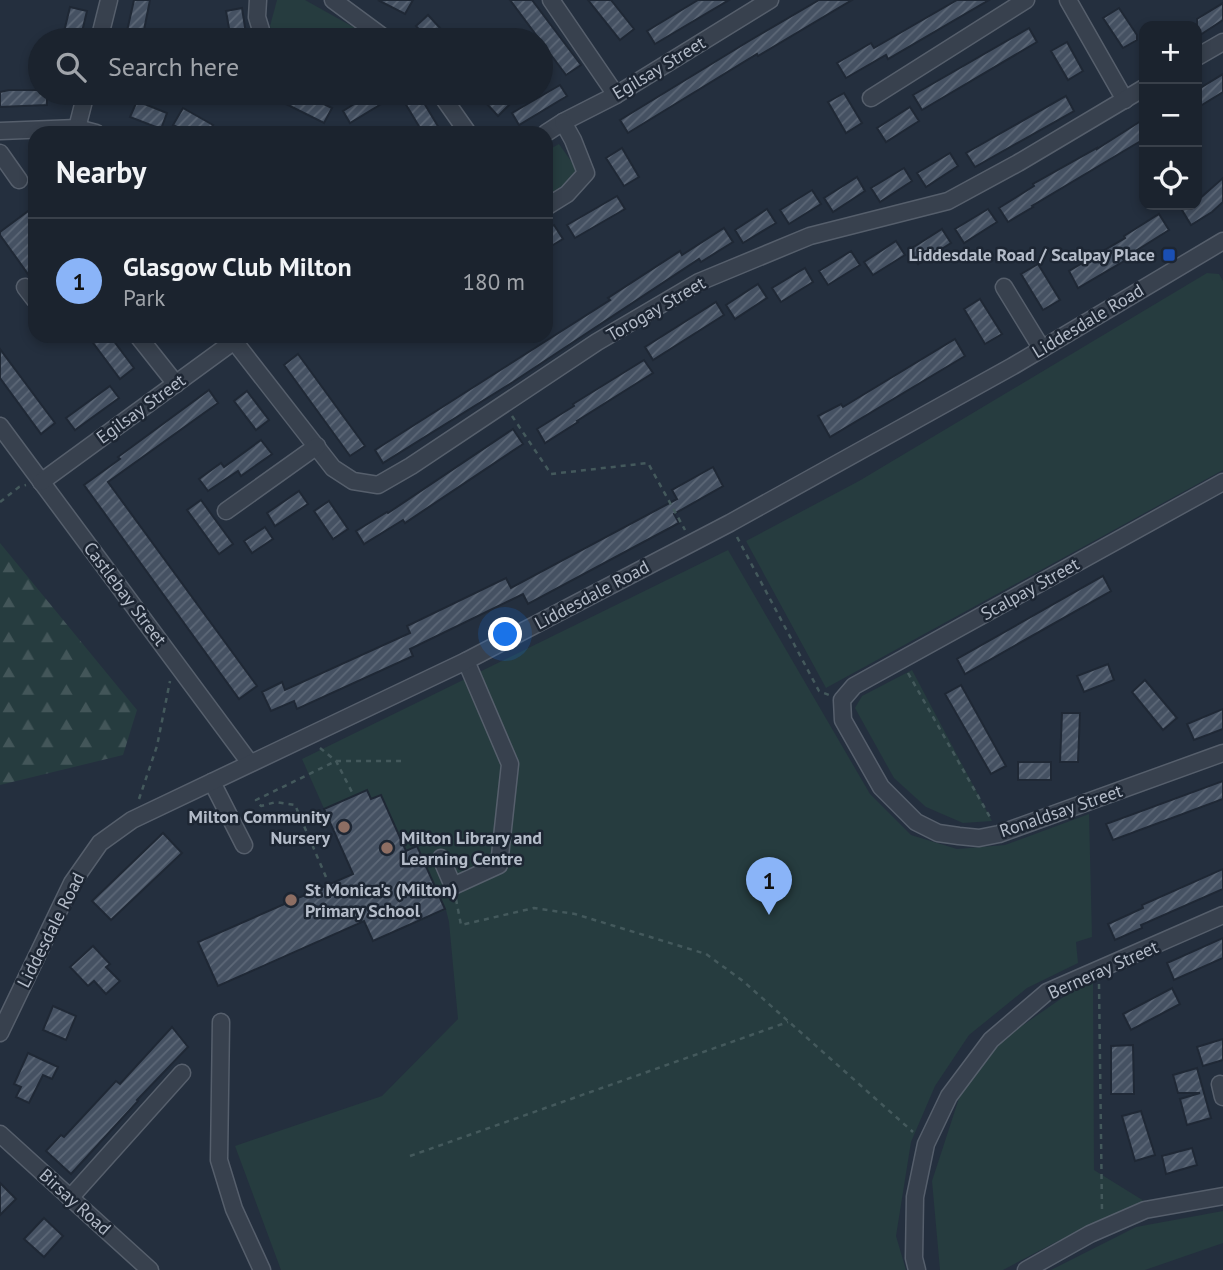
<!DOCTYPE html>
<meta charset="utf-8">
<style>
body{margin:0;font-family:"PT Sans",sans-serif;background:#282f3a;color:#f1f3f6}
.controls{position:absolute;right:21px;top:21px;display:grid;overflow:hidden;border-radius:14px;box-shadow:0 4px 10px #0003}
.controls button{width:63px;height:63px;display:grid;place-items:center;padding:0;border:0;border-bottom:2px solid #39404a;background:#1b232e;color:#f1f3f6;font:35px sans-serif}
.you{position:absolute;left:506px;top:635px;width:24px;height:24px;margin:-18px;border:5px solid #fff;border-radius:50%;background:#1a73e8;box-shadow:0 0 0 10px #1a73e833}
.badge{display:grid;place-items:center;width:46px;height:46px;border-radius:50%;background:#8ab4f8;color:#111;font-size:23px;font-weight:700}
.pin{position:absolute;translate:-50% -58px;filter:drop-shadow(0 2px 4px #0008)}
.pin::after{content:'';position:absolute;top:37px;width:24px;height:21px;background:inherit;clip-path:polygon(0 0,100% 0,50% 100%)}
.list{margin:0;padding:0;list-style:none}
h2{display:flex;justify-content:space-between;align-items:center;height:91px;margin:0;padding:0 28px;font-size:30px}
h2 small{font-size:23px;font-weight:400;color:#a0a4aa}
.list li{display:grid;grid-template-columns:46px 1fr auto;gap:21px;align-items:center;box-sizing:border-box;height:126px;padding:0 28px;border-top:2px solid #39404a}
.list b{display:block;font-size:26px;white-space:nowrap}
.list p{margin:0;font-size:23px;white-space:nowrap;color:#a0a4aa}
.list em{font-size:23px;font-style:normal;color:#a0a4aa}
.icon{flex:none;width:38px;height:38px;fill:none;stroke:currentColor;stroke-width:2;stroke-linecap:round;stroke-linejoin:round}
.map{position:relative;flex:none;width:1223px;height:1270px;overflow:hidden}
.search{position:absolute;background:#1b232e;box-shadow:0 4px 10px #0003;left:28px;top:28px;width:525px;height:77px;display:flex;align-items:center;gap:18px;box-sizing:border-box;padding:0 24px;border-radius:38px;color:#a0a4aa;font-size:26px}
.panel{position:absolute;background:#1b232e;box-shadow:0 4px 10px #0003;left:28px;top:126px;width:525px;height:217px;border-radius:21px}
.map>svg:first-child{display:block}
.green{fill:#263c3f}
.forest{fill:url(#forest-firs)}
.building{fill:url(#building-hatch);stroke:#1f2835;stroke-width:2}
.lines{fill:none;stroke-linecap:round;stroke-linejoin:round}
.minor-casing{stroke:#565f6c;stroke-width:19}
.path{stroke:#44595c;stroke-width:2.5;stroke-dasharray:5 5;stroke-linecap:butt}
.minor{stroke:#38414e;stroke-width:16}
.transit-dot{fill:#1a4fb4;stroke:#1d2633;stroke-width:2.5}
.education-dot{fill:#8d6e63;stroke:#1d2633;stroke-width:2.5}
.labels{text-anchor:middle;stroke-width:5;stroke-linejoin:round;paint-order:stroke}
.street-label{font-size:18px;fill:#b4bcc9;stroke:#1d2633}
.poi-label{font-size:18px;font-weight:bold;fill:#b4bcc9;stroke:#1d2633;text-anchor:end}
</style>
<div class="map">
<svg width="1223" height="1270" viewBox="0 0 1223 1270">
<defs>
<pattern id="forest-firs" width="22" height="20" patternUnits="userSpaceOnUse" patternTransform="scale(1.75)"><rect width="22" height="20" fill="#263c3f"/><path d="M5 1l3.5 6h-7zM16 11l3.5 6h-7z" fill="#435659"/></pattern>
<pattern id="building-hatch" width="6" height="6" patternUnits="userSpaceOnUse" patternTransform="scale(1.75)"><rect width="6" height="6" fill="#455162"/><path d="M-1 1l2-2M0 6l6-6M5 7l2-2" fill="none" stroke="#5d6877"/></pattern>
</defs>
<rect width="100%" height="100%" fill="#242f3e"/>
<g class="green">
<path d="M277,0H305L364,33L368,40H275L270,26Z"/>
<path d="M559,144L576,168L572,183L546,198V151Z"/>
<path d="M1207,273L1219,274L1223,281V470L826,688L746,541L859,481Z"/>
<path d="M728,550L870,794L911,835L957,849L1005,845L1089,814L1092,937L1076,942L1078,963L1027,988L969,1035L935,1086L911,1142L896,1236L906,1270H281L235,1146L382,1096L458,1019L449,922L446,910L373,941L364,921L353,874L302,759Z"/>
<path d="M912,670L992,821L963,823L926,807L894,778L855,708L862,696Z"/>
<path d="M1093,979L1094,1170L1144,1201L1054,1243L1003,1270H940L932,1181L961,1092L1000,1041L1062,998Z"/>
<path d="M1223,1211V1243L1145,1270H1051L1136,1227Z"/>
</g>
<path class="forest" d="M0,543L137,710L123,755L0,785Z"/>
<g class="building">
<path d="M134,0H150L142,40H125Z"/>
<path d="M378,0H413L405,14Z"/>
<path d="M510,0H532L581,65L566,75Z"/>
<path d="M588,0H611L634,29L620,40Z"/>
<path d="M698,0H729L655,44L647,31Z"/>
<path d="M819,0H852L758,56L757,54L628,133L620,120L749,41Z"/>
<path d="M957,0H989L888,59L886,55L846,78L837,63L871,43L874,48Z"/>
<path d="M1223,3V20L1197,37V19Z"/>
<path d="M70,7L87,11L80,40H62Z"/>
<path d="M242,8L247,40H231L226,11Z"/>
<path d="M1119,8L1137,35V40L1123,48L1103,18Z"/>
<path d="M428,15L451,40H428L416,26Z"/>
<path d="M1029,28L1037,42L922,110L913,95Z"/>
<path d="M1067,42L1083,71L1068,80L1051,51Z"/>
<path d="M1223,74V92L1197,108V90Z"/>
<path d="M560,85L567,96L519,125L512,113Z"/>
<path d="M9,90H40V93H47V105L0,107V92Z"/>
<path d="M264,93H301L332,108L324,123Z"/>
<path d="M372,93H399L350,123L343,111Z"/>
<path d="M399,93H418L442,133H423Z"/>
<path d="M477,93H500L510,104L498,116Z"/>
<path d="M844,93L862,123L846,133L828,102Z"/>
<path d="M1066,96L1074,111L975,167L966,153Z"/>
<path d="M137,101L167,113L161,129L130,117Z"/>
<path d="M910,107L919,121L886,142L877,128Z"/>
<path d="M183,108L213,125L208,133H188L173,125Z"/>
<path d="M1144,119V139L1032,206L1033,207L1008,222L999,208L1034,186L1033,184L1097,148V149Z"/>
<path d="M622,148L639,177L624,186L606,158Z"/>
<path d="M950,153L958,166L926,187L917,173Z"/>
<path d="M904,168L912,181L880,202L871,188Z"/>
<path d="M857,177L865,191L833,212L824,198Z"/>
<path d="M1223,178V202L1212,212L1191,225L1179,205H1197V201Z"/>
<path d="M812,190L821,204L789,224L780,210Z"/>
<path d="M617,196L625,209L575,238L567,225Z"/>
<path d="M35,206V269L28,274L0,235V232Z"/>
<path d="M767,209L776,223L743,243L735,230Z"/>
<path d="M988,209L997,222L964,243L955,229Z"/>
<path d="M1159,214L1169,230L1123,259L1124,261L1078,288L1069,271L1125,238L1124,236Z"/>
<path d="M554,225L563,239L546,249V230Z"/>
<path d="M724,228L733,242L701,262L699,259L513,382L383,463L375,450L610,300L608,298L680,251L682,255Z"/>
<path d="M942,229L951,243L918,264L909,250Z"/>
<path d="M896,241L905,255L873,275L864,262Z"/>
<path d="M851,251L860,265L828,285L819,271Z"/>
<path d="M1038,264L1060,300L1043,310L1021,274Z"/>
<path d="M805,268L813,282L781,302L772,288Z"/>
<path d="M758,284L767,298L735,319L726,305Z"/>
<path d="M980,299L1002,334L985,344L964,309Z"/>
<path d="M716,302L724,315L653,360L645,347Z"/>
<path d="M88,336H110L134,368L120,379Z"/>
<path d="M955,339L965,356L830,437L818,416L841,404L843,407Z"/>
<path d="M0,349L55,423L41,434L0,378Z"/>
<path d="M298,354L365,446L350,456L284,365Z"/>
<path d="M644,360L653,373L577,421L578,422L545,443L537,429L574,406L573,404Z"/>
<path d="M110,386L119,398L75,430L66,418Z"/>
<path d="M209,390L218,403L108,482L257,686L239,699L84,485L120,459L118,457Z"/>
<path d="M247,391L269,420L256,430L234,401Z"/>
<path d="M513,429L523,444L405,523L403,520L364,544L356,531L387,512L388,513Z"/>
<path d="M261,440L272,454L241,476L238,471L208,491L199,479L221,463L224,467Z"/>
<path d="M713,467L723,486L674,514L679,523L528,604L523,594L410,649L413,656L297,709L294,701L271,711L262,692L282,682L285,690L410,633L407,626L506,578L511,588L677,499L672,490Z"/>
<path d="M299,491L308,504L275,526L267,513Z"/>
<path d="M201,500L233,544L219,554L187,510Z"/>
<path d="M329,501L348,529L333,539L314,511Z"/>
<path d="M265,527L273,539L252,553L244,541Z"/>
<path d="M1103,576L1111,591L965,674L957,659Z"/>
<path d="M1108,664L1114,680L1084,692L1077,676Z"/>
<path d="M1145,680L1177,718L1163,730L1132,692Z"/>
<path d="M961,685L1006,766L991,774L945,694Z"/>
<path d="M1223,709V729L1194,740L1187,724Z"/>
<path d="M1062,713H1080L1078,762H1060Z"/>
<rect x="1018" y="762" width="33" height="18"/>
<path d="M1223,781V799L1113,840L1106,824Z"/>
<path d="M367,790L371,799L381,795L406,851L417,846L445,909L373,941L364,921L218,986L198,942L353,874L324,809Z"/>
<path d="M163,833L182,853L111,920L92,901Z"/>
<path d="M1223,869V889L1141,925L1142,928L1115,940L1108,924L1143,908L1142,905Z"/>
<path d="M1223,938V958L1174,980L1167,963Z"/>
<path d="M93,946L110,964L106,967L120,981L106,994L94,981L88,986L70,967Z"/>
<path d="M1172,988L1180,1004L1131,1030L1123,1014Z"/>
<path d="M53,1006L76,1016L66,1040L43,1030Z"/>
<path d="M172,1027L188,1047L137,1100L138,1101L71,1174L46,1151L61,1135L64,1137L116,1081L120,1084Z"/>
<path d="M1223,1039V1060L1203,1066L1197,1047Z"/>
<path d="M1133,1045L1134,1094H1111V1046Z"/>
<path d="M28,1053L58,1067L52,1079L43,1075L29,1103L16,1097L21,1087L14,1084Z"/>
<path d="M1197,1068L1211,1118L1187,1125L1180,1099L1200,1093H1178L1173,1075Z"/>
<path d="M1141,1111L1155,1155L1135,1161L1122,1116Z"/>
<path d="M1192,1148L1197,1165L1166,1174L1162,1156Z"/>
<path d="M0,1183L16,1199L0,1215Z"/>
<path d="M44,1218L63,1236L44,1257L24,1239Z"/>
</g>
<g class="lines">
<defs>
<g id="minor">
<path d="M258,0L257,17L264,40"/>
<path d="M333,0L387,40"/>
<path d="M551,0L616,95"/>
<path d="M1068,0L1125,100"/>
<path d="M99,40L109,0"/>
<path d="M1197,57L1223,42"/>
<path d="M440,93L468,133"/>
<path d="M871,98L1026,0"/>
<path d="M77,128L86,93"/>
<path d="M0,131L77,128L96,133"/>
<path d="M546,133L563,122L616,95L770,0"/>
<path d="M0,153L19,180"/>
<path d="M546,207L567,194L586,173L573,140L563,122"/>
<path d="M25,287L35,300"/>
<path d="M1004,287L1042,349"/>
<path d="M138,336L176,384"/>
<path d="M234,341L333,468L353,481L378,485L411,466L597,342L699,282L810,236L948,201L1018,163L1144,88"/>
<path d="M0,426L250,763"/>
<path d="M41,482L241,336"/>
<path d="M1223,482L854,686L842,700L843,720L881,787L916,822L938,833L959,836L979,838L999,834L1223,753"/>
<path d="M226,511L317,446"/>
<path d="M212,782L244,845"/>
<path d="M441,858L453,886L499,865L510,764L466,661"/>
<path d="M221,1022L219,1160L234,1209L262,1270"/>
<path d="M0,1033L72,883L100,843L132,820L466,661L730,523L1013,366L1223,241"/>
<path d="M1220,1084L1223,1097"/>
<path d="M0,1134L150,1270"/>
<path d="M70,1198L182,1073"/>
<path d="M917,1270L914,1258L915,1197L926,1144L949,1096L991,1040L1047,992L1223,915"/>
<path d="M1026,1270L1090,1234L1145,1210L1223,1196"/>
</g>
</defs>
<use href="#minor" class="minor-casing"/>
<g class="path">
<path d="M512,416L551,474L648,463L685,530"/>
<path d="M0,502L19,487L26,485"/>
<path d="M737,537L819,691L829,695"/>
<path d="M908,673L991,819"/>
<path d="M320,748L336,761L354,796"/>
<path d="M139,799L157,746L170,681"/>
<path d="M326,877L295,805L276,802L261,806L256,800L336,761H405"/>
<path d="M456,899L461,925L534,908L575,914L706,954L743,981L913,1132"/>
<path d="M1099,984L1102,1212"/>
<path d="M410,1156L788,1022"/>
</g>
<use href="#minor" class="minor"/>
</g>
<rect class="transit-dot" x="1162" y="248" width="14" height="14" rx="3.5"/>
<g class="education-dot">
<circle cx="344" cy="827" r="7"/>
<circle cx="387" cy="848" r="7"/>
<circle cx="291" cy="900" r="7"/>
</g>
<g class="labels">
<g class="street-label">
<text transform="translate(659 68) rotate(-31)" y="6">Egilsay Street</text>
<text transform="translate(656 309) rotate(-30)" y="6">Torogay Street</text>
<text transform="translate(1088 321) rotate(-31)" y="6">Liddesdale Road</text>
<text transform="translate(141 409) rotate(-36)" y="6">Egilsay Street</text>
<text transform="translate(1030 589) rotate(-29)" y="6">Scalpay Street</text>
<text transform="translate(125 594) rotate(53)" y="6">Castlebay Street</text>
<text transform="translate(592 595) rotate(-28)" y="6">Liddesdale Road</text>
<text transform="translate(1061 811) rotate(-19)" y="6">Ronaldsay Street</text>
<text transform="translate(51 930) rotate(-63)" y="6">Liddesdale Road</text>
<text transform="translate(1103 970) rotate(-24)" y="6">Berneray Street</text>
<text transform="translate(75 1202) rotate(42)" y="6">Birsay Road</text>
</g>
<g class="poi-label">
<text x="1155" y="261">Liddesdale Road / Scalpay Place</text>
<text x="330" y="823">Milton Community<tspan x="330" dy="21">Nursery</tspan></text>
<text x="401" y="844" text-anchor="start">Milton Library and<tspan x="401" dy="21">Learning Centre</tspan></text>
<text x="305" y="896" text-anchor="start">St Monica's (Milton)<tspan x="305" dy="21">Primary School</tspan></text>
</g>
</g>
</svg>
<div class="controls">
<button>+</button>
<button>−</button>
<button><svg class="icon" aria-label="locate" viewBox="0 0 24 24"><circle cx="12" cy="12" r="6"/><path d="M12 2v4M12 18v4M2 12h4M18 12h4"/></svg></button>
</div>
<div class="you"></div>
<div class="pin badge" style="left:769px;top:915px">1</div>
<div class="search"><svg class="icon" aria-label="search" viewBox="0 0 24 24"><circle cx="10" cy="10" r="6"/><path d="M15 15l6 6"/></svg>Search here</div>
<section class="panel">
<h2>Nearby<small></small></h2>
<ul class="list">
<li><span class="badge">1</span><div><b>Glasgow Club Milton</b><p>Park</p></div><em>180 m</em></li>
</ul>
</section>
</div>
